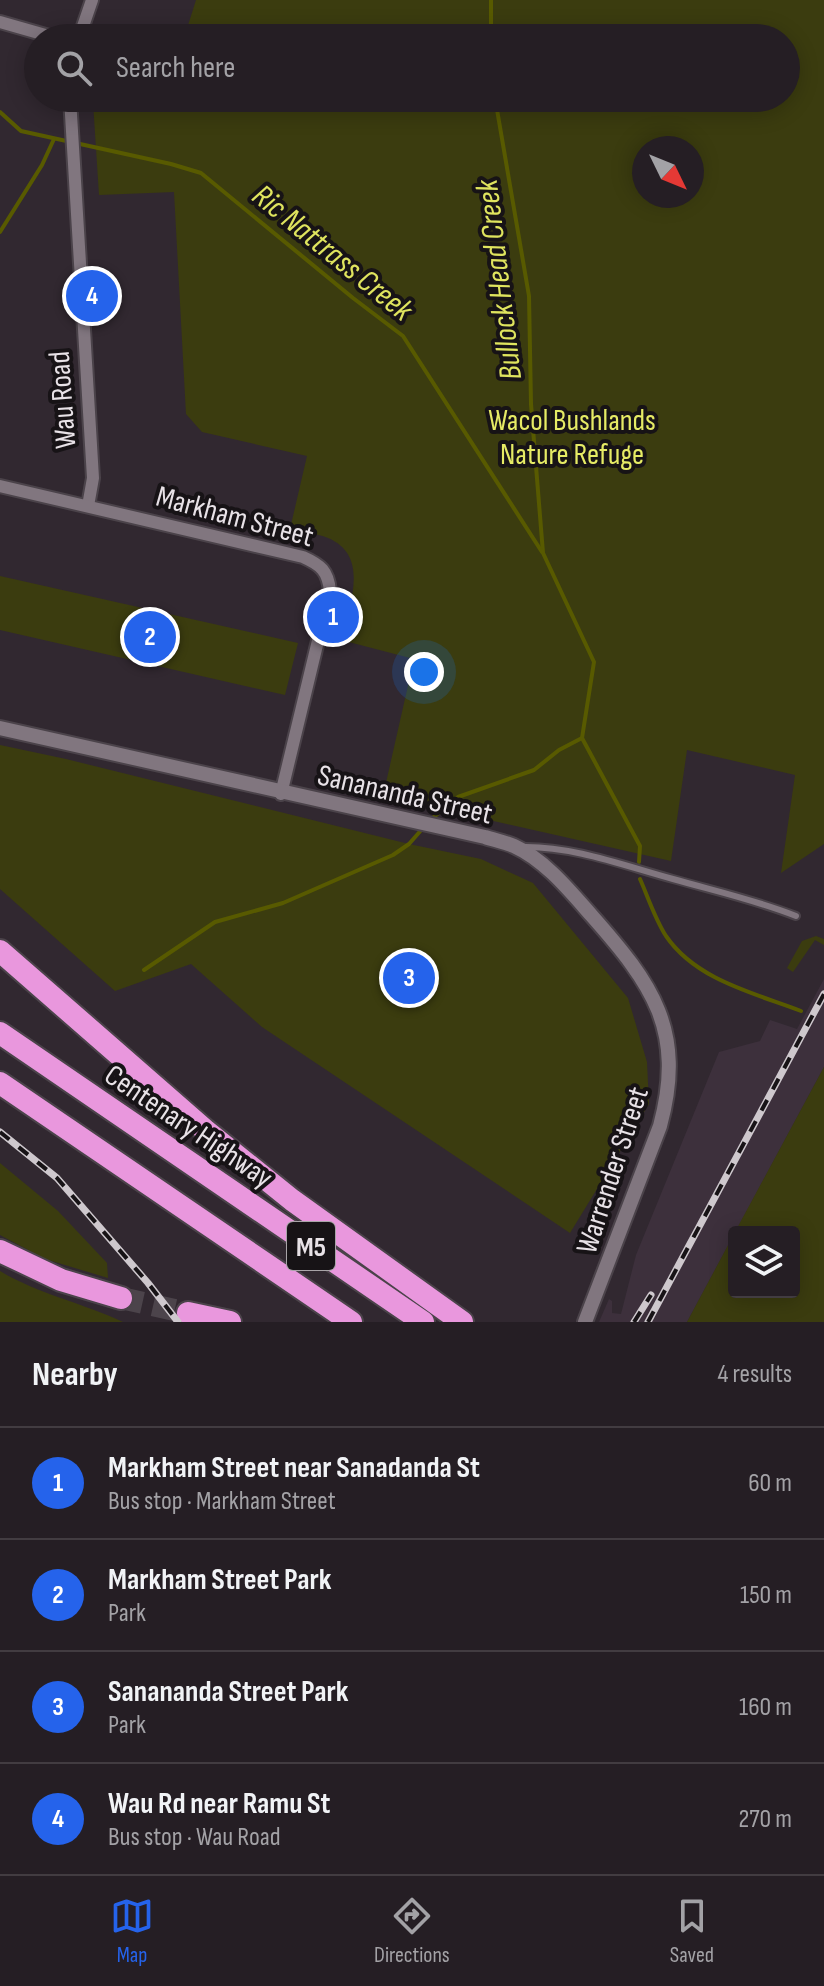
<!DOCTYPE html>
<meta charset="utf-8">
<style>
body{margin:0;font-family:"Sofia Sans Condensed",sans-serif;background:#2d272c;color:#f1f3f6}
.controls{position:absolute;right:24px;bottom:24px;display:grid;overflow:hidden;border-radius:8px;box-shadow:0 4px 20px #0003}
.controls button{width:72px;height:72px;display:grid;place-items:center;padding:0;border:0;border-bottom:2px solid #423c41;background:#251e24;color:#f1f3f6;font:40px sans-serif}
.compass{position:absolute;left:632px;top:136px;width:72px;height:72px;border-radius:50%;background:#251e24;box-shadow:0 4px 20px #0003;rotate:133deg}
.you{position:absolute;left:424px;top:672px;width:28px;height:28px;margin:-20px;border:6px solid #fff;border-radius:50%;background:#1a73e8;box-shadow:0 0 0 12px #1a73e833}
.badge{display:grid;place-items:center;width:52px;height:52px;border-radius:50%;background:#2563eb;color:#fff;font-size:26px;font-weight:700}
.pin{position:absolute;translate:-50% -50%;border:4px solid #fff;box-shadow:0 2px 8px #0006}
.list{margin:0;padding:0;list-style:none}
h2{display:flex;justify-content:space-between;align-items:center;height:104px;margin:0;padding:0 32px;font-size:34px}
h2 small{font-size:26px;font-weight:400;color:#a3a2a6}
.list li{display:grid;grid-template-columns:52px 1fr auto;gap:24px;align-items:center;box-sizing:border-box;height:112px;padding:0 32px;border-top:2px solid #423c41}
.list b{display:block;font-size:30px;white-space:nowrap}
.list p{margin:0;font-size:26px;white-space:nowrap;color:#a3a2a6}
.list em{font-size:26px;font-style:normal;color:#a3a2a6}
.icon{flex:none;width:44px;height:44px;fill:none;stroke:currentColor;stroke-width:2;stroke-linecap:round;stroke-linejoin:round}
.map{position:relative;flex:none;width:824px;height:1322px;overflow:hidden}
.search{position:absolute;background:#251e24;box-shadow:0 4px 20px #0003;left:24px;right:24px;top:24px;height:88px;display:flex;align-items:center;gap:20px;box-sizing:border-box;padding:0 28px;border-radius:44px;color:#a3a2a6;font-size:30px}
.sheet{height:552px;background:#251e24}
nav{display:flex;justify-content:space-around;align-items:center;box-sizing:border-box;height:112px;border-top:2px solid #423c41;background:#251e24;font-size:22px;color:#a3a2a6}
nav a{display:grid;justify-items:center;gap:4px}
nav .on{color:#2563eb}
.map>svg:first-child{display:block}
.built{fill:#3d303c}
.green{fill:#3b3c0f;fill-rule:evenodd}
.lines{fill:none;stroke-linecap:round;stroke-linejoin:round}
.stream{stroke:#585a00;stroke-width:4}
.motorway-tunnel{stroke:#4c444b;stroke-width:22;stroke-dasharray:22 11;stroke-linecap:butt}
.service-casing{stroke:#4b434a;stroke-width:10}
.minor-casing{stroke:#4b434a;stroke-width:16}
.tertiary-casing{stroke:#4b434a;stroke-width:18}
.motorway-casing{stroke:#4b434a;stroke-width:26}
.service{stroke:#81767f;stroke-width:6}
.minor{stroke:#81767f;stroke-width:12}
.tertiary{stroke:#81767f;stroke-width:14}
.motorway{stroke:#e997dd;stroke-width:22}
.rail-casing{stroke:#cec8cd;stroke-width:7}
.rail{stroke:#171316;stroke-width:4;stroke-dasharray:12;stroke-linecap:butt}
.labels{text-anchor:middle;stroke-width:8;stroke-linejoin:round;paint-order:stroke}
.shield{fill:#171316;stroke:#a9a4a8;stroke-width:2}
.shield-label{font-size:28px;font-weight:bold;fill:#e8e2e7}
.street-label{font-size:30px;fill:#e8e2e7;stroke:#171316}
.park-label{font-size:30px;fill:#e6eb65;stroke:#171316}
.water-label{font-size:32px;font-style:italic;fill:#dfe45e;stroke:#171316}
</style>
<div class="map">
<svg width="824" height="1322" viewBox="0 0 824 1322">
<rect width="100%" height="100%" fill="#312830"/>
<path class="built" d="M824,979V1067L687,1322H599L609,1299L612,1301V1313L621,1314L636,1255L719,1052L760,1041L770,1020L797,1029Z"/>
<g class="green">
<path d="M196,0H824V844L781,873L795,775L687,750L671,861L383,796L414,659L341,640C349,606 371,556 328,538C316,533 302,532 290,529L307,456L202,432L186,414L174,192L99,195L93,102V98H786V38H184ZM644,148H692V196H644Z"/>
<path d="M0,576L298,643L285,695L0,630Z"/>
<path d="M0,745L66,759L409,844L481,859L533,883L628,998L647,1062L649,1104L570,1233L262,1027L191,964L115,991L0,889Z"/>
<path d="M816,936L824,939V945L815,940L793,972L787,968L802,941Z"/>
<path d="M824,1067V1322H687L734,1234V1292H794V1232H735Z"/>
<path d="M0,1163L58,1211L107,1263L108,1278L45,1259L0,1235Z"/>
<path d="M0,1271C38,1294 83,1303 123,1322H0Z"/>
</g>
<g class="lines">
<g class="stream">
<path d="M491,0V38"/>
<path d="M495,98L529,296L531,404L543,553L594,662L582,738L640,846L639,862"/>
<path d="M0,112L21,131L171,164L201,173L353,298L403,336L542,552"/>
<path d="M0,232L42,165L54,139"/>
<path d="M429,821L458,797L534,770L559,750L582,738"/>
<path d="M640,879C648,897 655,919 666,936C696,980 754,993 801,1011"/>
<path d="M144,970L215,922L283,903L393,855L409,844L423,828"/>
</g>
<path class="motorway-tunnel" d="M121,1298L188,1313"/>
<defs>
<path id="service" d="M523,847C573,846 625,866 673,879C715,891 756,900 796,916"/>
<g id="minor">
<path d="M0,22L56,38"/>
<path d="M79,38L92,0"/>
<path d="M70,98L93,478L88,506"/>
<path d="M0,486L303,557C321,565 328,571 330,591L281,794"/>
</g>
<path id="tertiary" d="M0,728L485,837C494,840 505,842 514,846C545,860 570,891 592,916C652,984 686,1030 660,1126L585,1322"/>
<g id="motorway">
<path d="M0,951L205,1130L292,1200L462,1322"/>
<path d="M0,1033L423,1322"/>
<path d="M0,1083L351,1322"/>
<path d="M0,1251L61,1280L121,1298"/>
<path d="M188,1313L230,1322"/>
</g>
</defs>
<use href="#service" class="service-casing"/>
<use href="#minor" class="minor-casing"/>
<use href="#tertiary" class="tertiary-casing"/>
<use href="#motorway" class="motorway-casing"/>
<use href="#service" class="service"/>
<use href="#minor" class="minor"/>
<use href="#tertiary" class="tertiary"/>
<use href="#motorway" class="motorway"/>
<defs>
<g id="rail">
<path d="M0,1132L57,1178L148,1283L178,1322"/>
<path d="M634,1322L651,1295"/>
<path d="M648,1322L824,994"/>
</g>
</defs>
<use href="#rail" class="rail-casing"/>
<use href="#rail" class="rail"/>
</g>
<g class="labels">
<rect class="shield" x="287" y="1222" width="48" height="48" rx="6"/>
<g class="shield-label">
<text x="311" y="1256">M5</text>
</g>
<g class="street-label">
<text transform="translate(62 400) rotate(-94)" y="10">Wau Road</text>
<text transform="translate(235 516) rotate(15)" y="10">Markham Street</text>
<text transform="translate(405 794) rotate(13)" y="10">Sanananda Street</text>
<text transform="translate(189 1126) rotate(34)" y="10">Centenary Highway</text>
<text transform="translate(612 1170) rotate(-72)" y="10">Warrender Street</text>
</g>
<g class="park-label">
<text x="572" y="430">Wacol Bushlands<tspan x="572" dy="34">Nature Refuge</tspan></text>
</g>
<g class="water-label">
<text transform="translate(333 252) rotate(39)" y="11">Ric Nattrass Creek</text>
<text transform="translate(498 280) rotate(-97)" y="11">Bullock Head Creek</text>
</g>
</g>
</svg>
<div class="controls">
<button><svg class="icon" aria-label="layers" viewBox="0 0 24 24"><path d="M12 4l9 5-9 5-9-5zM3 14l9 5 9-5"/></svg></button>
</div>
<svg class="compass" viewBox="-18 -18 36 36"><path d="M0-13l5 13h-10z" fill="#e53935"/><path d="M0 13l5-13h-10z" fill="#a3a2a6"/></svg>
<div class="you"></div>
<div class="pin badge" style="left:333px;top:617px">1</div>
<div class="pin badge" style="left:150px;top:637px">2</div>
<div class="pin badge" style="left:409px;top:978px">3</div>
<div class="pin badge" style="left:92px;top:296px">4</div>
<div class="search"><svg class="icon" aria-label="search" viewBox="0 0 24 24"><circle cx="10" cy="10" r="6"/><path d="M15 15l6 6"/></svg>Search here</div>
</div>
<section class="sheet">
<h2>Nearby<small>4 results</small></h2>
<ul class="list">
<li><span class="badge">1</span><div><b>Markham Street near Sanadanda St</b><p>Bus stop · Markham Street</p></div><em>60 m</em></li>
<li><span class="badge">2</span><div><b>Markham Street Park</b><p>Park</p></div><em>150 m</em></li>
<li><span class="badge">3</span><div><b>Sanananda Street Park</b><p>Park</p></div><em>160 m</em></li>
<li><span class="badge">4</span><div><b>Wau Rd near Ramu St</b><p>Bus stop · Wau Road</p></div><em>270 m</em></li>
</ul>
</section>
<nav>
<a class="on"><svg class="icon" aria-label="map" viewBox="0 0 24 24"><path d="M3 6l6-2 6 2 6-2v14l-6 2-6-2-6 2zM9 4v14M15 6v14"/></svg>Map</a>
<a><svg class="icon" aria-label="directions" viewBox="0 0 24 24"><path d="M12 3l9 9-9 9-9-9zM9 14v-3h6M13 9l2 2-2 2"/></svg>Directions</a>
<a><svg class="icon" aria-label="saved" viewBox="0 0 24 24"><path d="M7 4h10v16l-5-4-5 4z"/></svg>Saved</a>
</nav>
